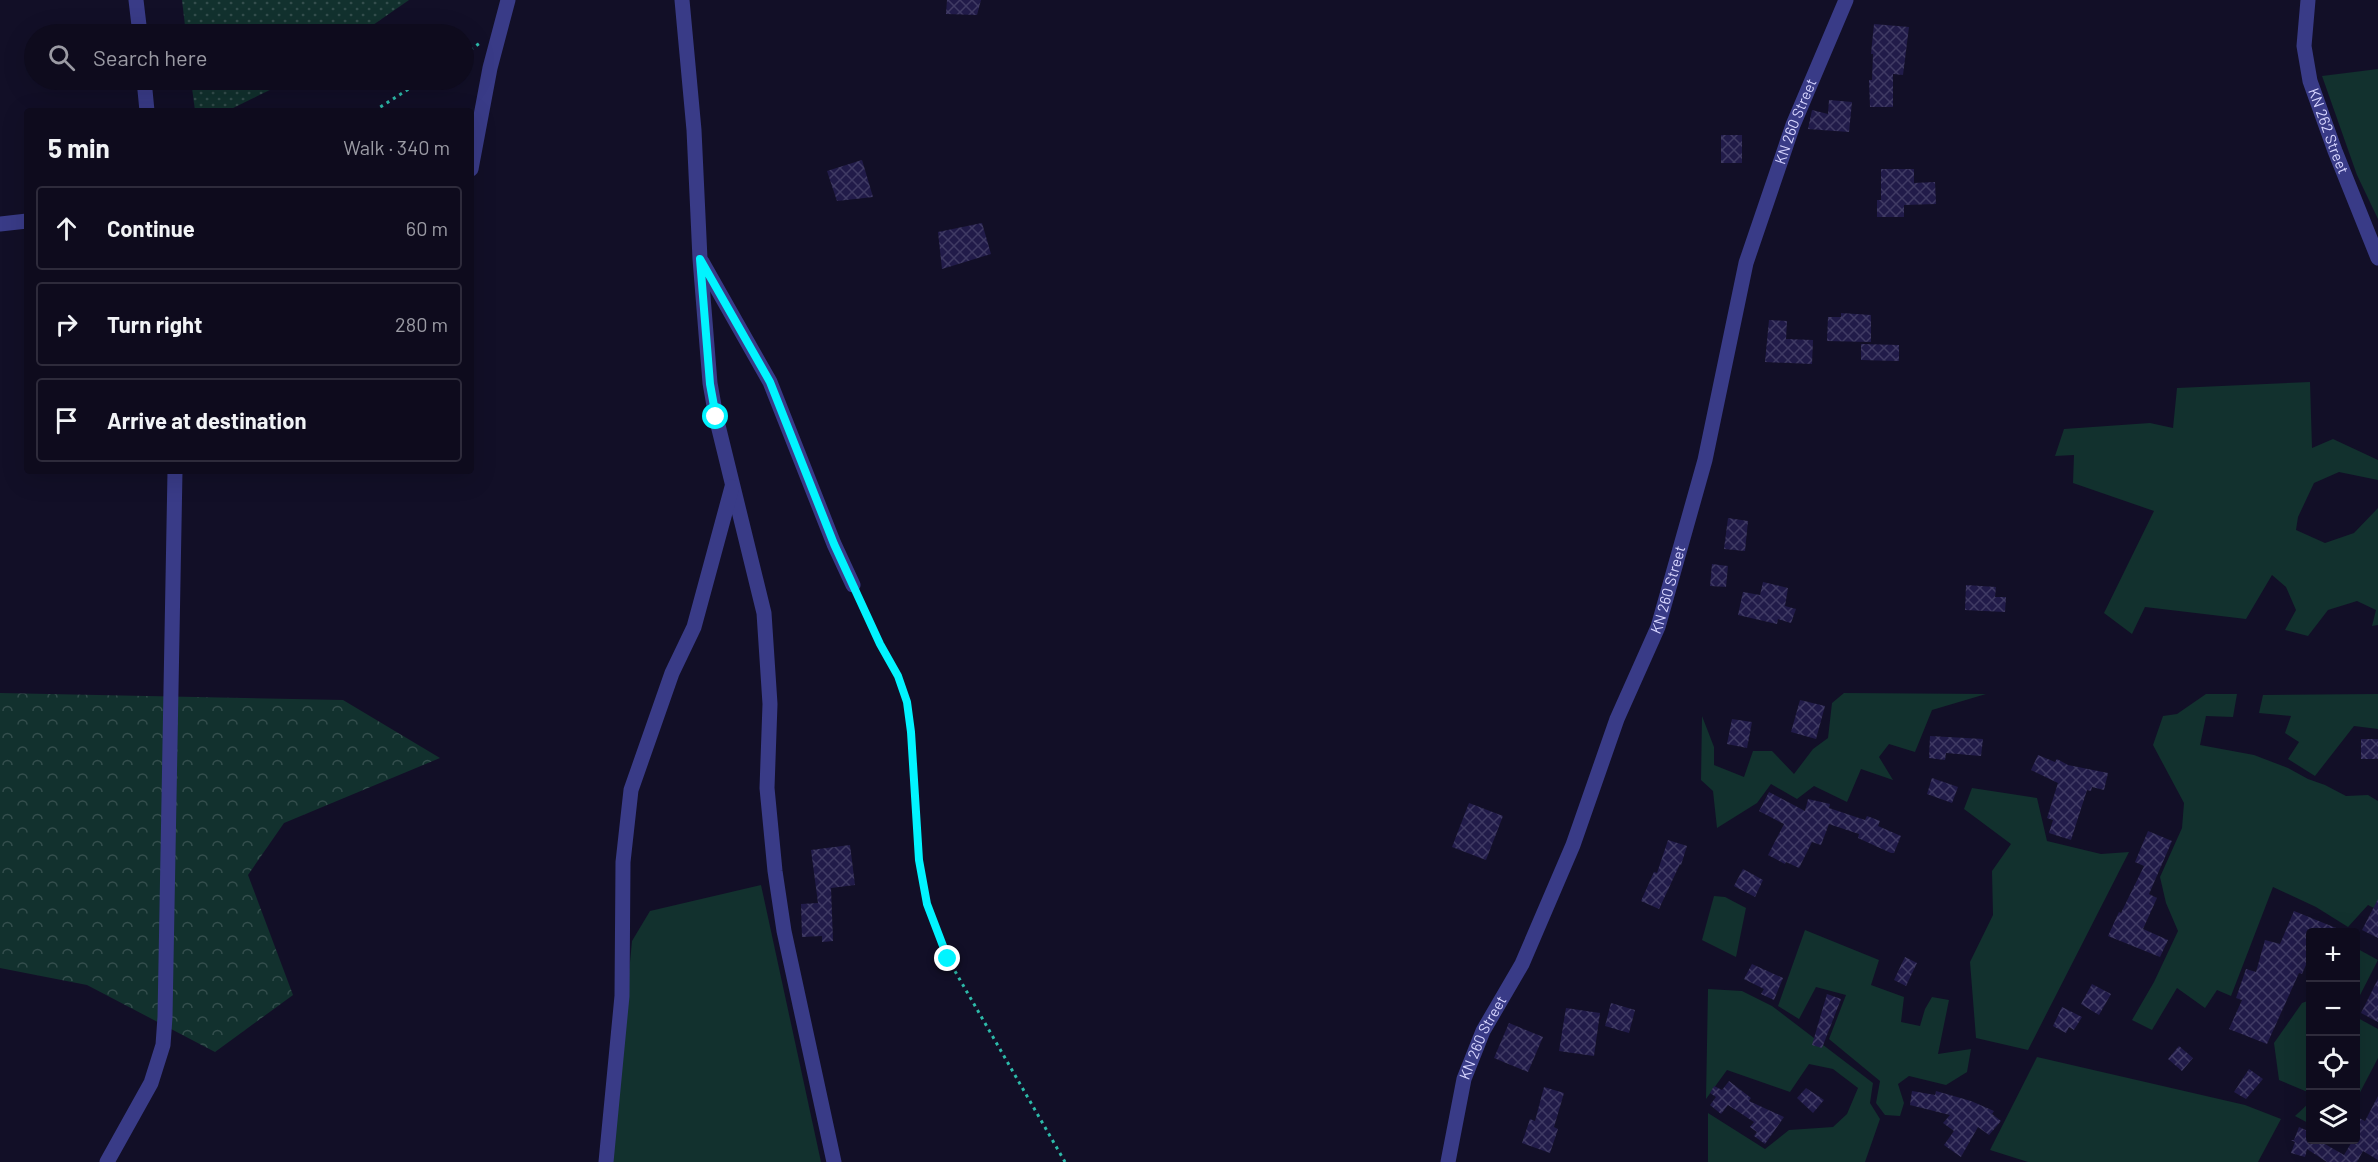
<!DOCTYPE html>
<meta charset="utf-8">
<style>
body{margin:0;font-family:Barlow,sans-serif;background:#171426;color:#f1f3f6}
.controls{position:absolute;right:18px;bottom:18px;display:grid;overflow:hidden;border-radius:6px;box-shadow:0 6px 24px #0002}
.controls button{width:54px;height:54px;display:grid;place-items:center;padding:0;border:0;border-bottom:2px solid #2e2b3b;background:#0e0b1d;color:#f1f3f6;font:30px sans-serif}
.stop{position:absolute;width:18px;height:18px;margin:-14px;border:4px solid #01f4ff;border-radius:50%;background:#fff}
.stop.end{background:#01f4ff;border-color:#fff;box-shadow:0 2px 6px #0008}
.list{margin:0;padding:0;list-style:none}
h2{display:flex;justify-content:space-between;align-items:center;height:78px;margin:0;padding:0 24px;font-size:26px}
h2 small{font-size:20px;font-weight:400;color:#9b9ba4}
.list li{display:grid;grid-template-columns:39px 1fr auto;gap:18px;align-items:center;box-sizing:border-box;height:84px;margin:0 12px 12px;padding:0 12px;border:2px solid #2e2b3b;border-radius:6px}
.list b{display:block;font-size:22px;white-space:nowrap}
.list em{font-size:20px;font-style:normal;color:#9b9ba4}
.icon{flex:none;width:33px;height:33px;fill:none;stroke:currentColor;stroke-width:2;stroke-linecap:round;stroke-linejoin:round}
.map{position:relative;flex:none;width:2378px;height:1162px;overflow:hidden}
.search{position:absolute;background:#0e0b1d;box-shadow:0 6px 24px #0002;left:24px;top:24px;width:450px;height:66px;display:flex;align-items:center;gap:15px;box-sizing:border-box;padding:0 21px;border-radius:33px;color:#9b9ba4;font-size:22px}
.panel{position:absolute;background:#0e0b1d;box-shadow:0 6px 24px #0002;left:24px;top:108px;width:450px;height:366px;border-radius:6px}
.map>svg:first-child{display:block}
.grass{fill:#12312e}
.forest{fill:url(#forest-crowns)}
.park{fill:url(#park-dots)}
.building{fill:url(#building-cross-hatch)}
.lines{fill:none;stroke-linecap:round;stroke-linejoin:round}
.path{stroke:#2dbbaa;stroke-width:3;stroke-dasharray:3 4.5;stroke-linecap:butt}
.minor{stroke:#393b87;stroke-width:15}
.route{stroke:#01f4ff;stroke-width:8}
.labels{text-anchor:middle;stroke-width:5;stroke-linejoin:round;paint-order:stroke}
.street-label{font-size:15px;fill:#d7d5ff;stroke:#120f27}
</style>
<div class="map">
<svg width="2378" height="1162" viewBox="0 0 2378 1162">
<defs>
<pattern id="forest-crowns" width="20" height="18" patternUnits="userSpaceOnUse" patternTransform="scale(1.5)"><rect width="20" height="18" fill="#12312e"/><path d="M2 6a3 3 0 1 1 6 0M12 15a3 3 0 1 1 6 0" fill="none" stroke="#344e4d"/></pattern>
<pattern id="park-dots" width="8" height="8" patternUnits="userSpaceOnUse" patternTransform="scale(1.5)"><rect width="8" height="8" fill="#12312e"/><path d="M2 2h.1M6 6h.1" fill="none" stroke="#344e4d" stroke-width="1.8" stroke-linecap="round"/></pattern>
<pattern id="building-cross-hatch" width="8" height="8" patternUnits="userSpaceOnUse" patternTransform="scale(1.5)"><rect width="8" height="8" fill="#211b49"/><path d="M0 0l8 8M0 8l8-8" fill="none" stroke="#403b64"/></pattern>
</defs>
<rect width="100%" height="100%" fill="#120f27"/>
<g class="grass">
<path d="M2378,69V219L2357,175L2322,76Z"/>
<path d="M2310,382L2312,448L2333,439L2378,460V480L2339,472L2314,483L2298,517L2296,530L2325,543L2354,533L2378,508V625L2372,626L2376,610L2357,601L2328,610L2308,636L2285,630L2296,610L2286,587L2272,575L2246,619L2145,607L2132,634L2104,613L2154,511L2073,483L2074,455L2055,456L2064,429L2150,423L2173,428L2177,388Z"/>
<path d="M1844,693L1986,694L1932,710L1915,752L1889,744L1879,757L1893,780L1861,769L1847,802L1814,786L1797,799L1771,784L1757,803L1717,828L1713,791L1701,780L1702,716L1714,747V765L1744,777L1753,751H1772L1794,774L1813,749L1828,738L1832,703Z"/>
<path d="M2206,694H2237L2233,717L2206,716L2200,745L2254,755L2288,768L2308,779L2325,785L2346,796L2368,795L2378,801V910L2368,905L2348,927L2316,907L2273,887L2231,996L2217,990L2205,1008L2177,988L2152,1030L2132,1020L2154,982L2178,931L2166,903L2160,877L2182,828L2184,803L2153,745L2163,716L2177,714Z"/>
<path d="M2378,694V729L2354,726L2315,776L2288,759L2299,742L2285,733L2291,716L2259,713L2263,695Z"/>
<path d="M1972,788L2037,798L2047,841L2101,854L2129,852L2028,1050L1976,1038L1970,962L1993,915L1992,871L2011,844L1964,809Z"/>
<path d="M761,885L821,1162H611L632,941L650,911Z"/>
<path d="M1714,896L1725,897L1746,908L1736,957L1702,940Z"/>
<path d="M1805,930L1879,960L1871,985L1904,997L1901,1022L1920,1026L1925,1009L1932,997L1949,1000L1938,1054L1971,1049L1967,1072L1946,1085L1909,1076L1898,1084L1904,1103L1900,1116L1885,1115L1876,1103L1880,1081L1829,1039L1846,995L1816,987L1799,1019L1778,1006Z"/>
<path d="M2356,948L2378,960L2356,1003Z"/>
<path d="M1708,989L1742,991L1772,1006L1873,1083L1870,1103L1880,1119L1865,1162H1708V1113L1765,1149L1789,1130L1833,1127L1847,1114L1858,1088L1833,1069L1809,1064L1790,1092L1727,1070L1706,1099Z"/>
<path d="M2310,1000V1093L2279,1080L2274,1043L2302,1003Z"/>
<path d="M2356,1017L2378,1029V1058L2356,1100Z"/>
<path d="M2037,1057L2245,1105L2281,1119L2258,1162H2028L1990,1150Z"/>
<path d="M2310,1102V1124L2295,1116Z"/>
</g>
<path class="forest" d="M0,693L343,700L440,758L284,823L248,875L293,995L215,1052L87,985L0,968Z"/>
<g class="park">
<path d="M182,0H409L360,34H186Z"/>
<path d="M191,80H290L227,111H195Z"/>
</g>
<g class="building">
<path d="M947,0H981L977,15L946,14Z"/>
<path d="M1874,24L1909,27L1903,75L1893,74V107H1870L1869,80H1872L1873,54H1871Z"/>
<path d="M1829,100L1852,102L1849,132L1808,129L1812,110L1828,114Z"/>
<rect x="1721" y="135" width="21" height="28"/>
<path d="M862,160L873,197L837,201L827,171Z"/>
<path d="M1881,169H1914V183L1935,182L1936,204L1904,205V217H1877V200H1881Z"/>
<path d="M982,223L991,254L942,269L938,232Z"/>
<path d="M1841,313L1871,315V342L1827,341L1828,317H1841Z"/>
<path d="M1769,320L1787,321L1786,339L1813,340L1812,364L1765,362Z"/>
<path d="M1861,344L1899,345V361L1861,360Z"/>
<path d="M1728,518L1748,521L1745,551L1724,549Z"/>
<path d="M1712,564L1728,566L1726,587L1710,586Z"/>
<path d="M1763,582L1788,588L1785,606L1796,609L1791,623L1778,619L1777,624L1738,615L1743,592L1760,595Z"/>
<path d="M1966,585L1996,587L1995,597H2006L2005,612L1965,610Z"/>
<path d="M1800,700L1825,706L1816,739L1791,732Z"/>
<path d="M1732,719L1752,722L1747,748L1727,744Z"/>
<path d="M1930,736L1983,739L1981,756L1946,753L1945,760L1929,758Z"/>
<rect x="2361" y="739" width="17" height="20"/>
<path d="M2038,755L2055,762L2057,759L2068,765L2108,773L2104,790L2092,787L2091,791L2087,790L2071,840L2049,833L2053,820L2047,818L2058,783L2031,770Z"/>
<path d="M1932,778L1958,787L1952,803L1927,794Z"/>
<path d="M1769,792L1805,811L1808,799L1830,804L1829,808L1865,820L1867,816L1880,821L1878,826L1901,836L1894,853H1891L1858,838L1859,834L1829,824L1821,845L1812,842L1799,868L1786,862L1785,864L1768,855L1784,824L1759,811Z"/>
<path d="M1469,803L1503,816L1486,860L1452,847Z"/>
<path d="M2148,831L2172,841L2149,894L2157,898L2143,929L2168,940L2160,957L2108,936L2119,912L2121,913L2144,866L2135,862Z"/>
<path d="M1668,840L1687,846L1681,865L1680,864L1659,909L1641,901L1654,872L1657,873Z"/>
<path d="M850,845L855,885L831,888L833,941L822,942V936L802,937L801,904L818,903L811,850Z"/>
<path d="M1743,869L1763,880L1755,897L1734,886Z"/>
<path d="M2378,899V938L2362,930Z"/>
<path d="M2294,911L2346,932L2310,933V956L2302,974L2299,973L2267,1044L2229,1029L2242,1000L2236,998L2246,969L2256,972L2265,940L2280,944Z"/>
<path d="M1905,957L1917,963L1906,986L1894,980Z"/>
<path d="M1752,964L1783,978L1774,1000L1761,994L1764,989L1744,979Z"/>
<path d="M2378,979V1022L2361,1013Z"/>
<path d="M2092,984L2111,994L2099,1015L2081,1004Z"/>
<path d="M1827,994L1841,999L1822,1048L1812,1045Z"/>
<path d="M1611,1003L1635,1010L1629,1033L1605,1026Z"/>
<path d="M2062,1007L2082,1017L2074,1030L2069,1027L2066,1033L2053,1026Z"/>
<path d="M1566,1008L1600,1013L1594,1056L1559,1051Z"/>
<path d="M1509,1023L1543,1037L1528,1072L1494,1058Z"/>
<path d="M2179,1046L2193,1058L2182,1071L2168,1059Z"/>
<path d="M2249,1069L2263,1079L2246,1099L2234,1092Z"/>
<path d="M1729,1081L1751,1098L1749,1101L1784,1117L1765,1144L1754,1136L1757,1132L1750,1127L1754,1122L1728,1105L1721,1114L1710,1105L1716,1097L1710,1093L1714,1086L1722,1090Z"/>
<path d="M1544,1087L1564,1093L1554,1127L1558,1129L1550,1153L1522,1143L1530,1119L1535,1121Z"/>
<path d="M1806,1088L1824,1100L1813,1113L1797,1098Z"/>
<path d="M1912,1091L1935,1095L1936,1091L1971,1101L1994,1111L1992,1114L2001,1121L1989,1135L1978,1127L1961,1157L1944,1145L1954,1131L1943,1123L1950,1115L1910,1105Z"/>
<path d="M2378,1096V1160L2363,1151L2357,1162H2327L2307,1149L2305,1157L2291,1153L2295,1142L2291,1140H2294L2299,1127L2310,1132V1140H2318L2344,1155L2353,1140H2355V1116L2365,1121Z"/>
</g>
<g class="lines">
<g class="path">
<path d="M464,54L480,43"/>
<path d="M374,111L423,80"/>
<path d="M859,599L880,644L898,676L907,702L911,732L919,860L927,904L948,959L1065,1162"/>
</g>
<g class="minor">
<path d="M136,0L140,34"/>
<path d="M682,0L694,130L700,259L710,383L716,417L764,613L770,704L767,788L775,871L784,931L834,1162"/>
<path id="s1" d="M2308,0L2304,46L2310,81L2335,151L2378,258"/>
<path d="M144,80L147,111"/>
<path d="M471,169L490,68L508,0"/>
<path d="M0,224L27,221"/>
<path d="M702,262L770,382L834,544L853,585"/>
<path d="M107,1162L151,1083L163,1045L165,1017L175,471"/>
<path d="M606,1162L622,996L623,862L631,790L672,673L694,627L732,487"/>
<path id="s2" d="M1448,1162L1464,1079L1483,1031L1522,964L1573,845L1617,719L1658,627L1705,460L1746,263L1793,125L1846,0"/>
</g>
</g>
<g class="lines">
<path class="route" d="M716,417L710,384L700,259L770,382L834,544L880,644L898,676L907,702L911,732L919,860L927,904L948,959"/>
</g>
<g class="labels">
<g class="street-label">
<text dy="5" stroke="none"><textPath href="#s2" startOffset="1102">KN 260 Street</textPath></text>
<text dy="5" stroke="none"><textPath href="#s1" startOffset="135">KN 262 Street</textPath></text>
<text dy="5" stroke="none"><textPath href="#s2" startOffset="616">KN 260 Street</textPath></text>
<text dy="5" stroke="none"><textPath href="#s2" startOffset="130">KN 260 Street</textPath></text>
</g>
</g>
</svg>
<div class="controls">
<button>+</button>
<button>−</button>
<button><svg class="icon" aria-label="locate" viewBox="0 0 24 24"><circle cx="12" cy="12" r="6"/><path d="M12 2v4M12 18v4M2 12h4M18 12h4"/></svg></button>
<button><svg class="icon" aria-label="layers" viewBox="0 0 24 24"><path d="M12 4l9 5-9 5-9-5zM3 14l9 5 9-5"/></svg></button>
</div>
<div class="stop" style="left:716px;top:417px"></div>
<div class="stop end" style="left:948px;top:959px"></div>
<div class="search"><svg class="icon" aria-label="search" viewBox="0 0 24 24"><circle cx="10" cy="10" r="6"/><path d="M15 15l6 6"/></svg>Search here</div>
<section class="panel">
<h2>5 min<small>Walk · 340 m</small></h2>
<ul class="list">
<li><svg class="icon" aria-label="ahead" viewBox="0 0 24 24"><path d="M12 20V5M6 11l6-6 6 6"/></svg><div><b>Continue</b></div><em>60 m</em></li>
<li><svg class="icon" aria-label="right" viewBox="0 0 24 24"><path d="M7 20v-9h11M14 6l5 5-5 5"/></svg><div><b>Turn right</b></div><em>280 m</em></li>
<li><svg class="icon" aria-label="arrive" viewBox="0 0 24 24"><path d="M6 21V4h12l-3 4 3 4H6"/></svg><div><b>Arrive at destination</b></div></li>
</ul>
</section>
</div>
